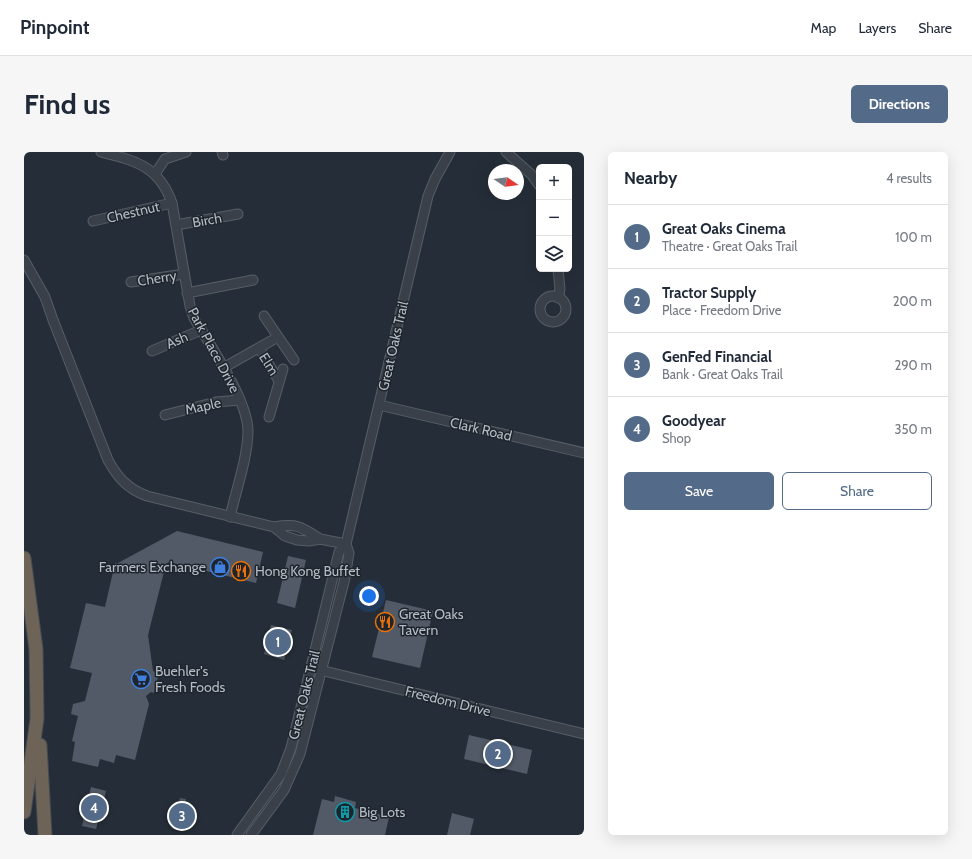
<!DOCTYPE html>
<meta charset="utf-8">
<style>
body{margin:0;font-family:Cabin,sans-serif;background:#f6f6f7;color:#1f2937}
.controls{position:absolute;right:12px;top:12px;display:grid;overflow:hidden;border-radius:6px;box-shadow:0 4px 16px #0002}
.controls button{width:36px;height:36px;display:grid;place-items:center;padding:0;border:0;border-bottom:1px solid #e0e1e3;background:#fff;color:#1f2937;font:20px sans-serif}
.compass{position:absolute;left:464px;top:12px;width:36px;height:36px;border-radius:50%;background:#fff;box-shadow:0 4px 16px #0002;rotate:103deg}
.you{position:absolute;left:345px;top:444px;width:14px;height:14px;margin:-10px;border:3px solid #fff;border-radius:50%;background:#1a73e8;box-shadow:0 0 0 6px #1a73e833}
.badge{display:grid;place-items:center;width:26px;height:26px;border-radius:50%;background:#536a88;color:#fff;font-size:13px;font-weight:700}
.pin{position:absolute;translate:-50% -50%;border:2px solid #fff;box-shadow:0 1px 4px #0006}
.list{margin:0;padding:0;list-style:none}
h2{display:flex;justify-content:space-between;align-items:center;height:52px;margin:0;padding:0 16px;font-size:17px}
h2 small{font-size:13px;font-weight:400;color:#747a83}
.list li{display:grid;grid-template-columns:26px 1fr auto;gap:12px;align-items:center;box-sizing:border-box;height:64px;padding:0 16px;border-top:1px solid #e0e1e3}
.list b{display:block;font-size:15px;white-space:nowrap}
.list p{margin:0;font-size:13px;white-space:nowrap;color:#747a83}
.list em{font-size:13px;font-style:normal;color:#747a83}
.actions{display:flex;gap:8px;padding:12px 16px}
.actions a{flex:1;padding:9px 0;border:1px solid #536a88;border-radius:6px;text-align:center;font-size:14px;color:#536a88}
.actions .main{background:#536a88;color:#fff}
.icon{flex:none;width:22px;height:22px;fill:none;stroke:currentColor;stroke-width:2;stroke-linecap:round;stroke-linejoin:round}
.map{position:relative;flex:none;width:560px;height:683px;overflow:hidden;border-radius:6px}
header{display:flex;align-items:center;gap:24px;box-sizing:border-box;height:56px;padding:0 20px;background:#fff;border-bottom:1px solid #e0e1e3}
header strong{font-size:19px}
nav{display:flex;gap:22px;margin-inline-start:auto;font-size:14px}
.intro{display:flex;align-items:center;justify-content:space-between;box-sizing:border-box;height:96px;padding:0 24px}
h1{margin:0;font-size:28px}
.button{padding:10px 18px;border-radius:6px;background:#536a88;color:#fff;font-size:14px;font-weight:700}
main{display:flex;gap:24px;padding:0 24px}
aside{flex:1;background:#fff;border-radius:6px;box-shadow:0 4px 16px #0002}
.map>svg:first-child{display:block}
.building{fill:#515a66}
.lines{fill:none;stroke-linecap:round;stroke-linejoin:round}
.minor-casing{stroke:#575e66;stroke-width:11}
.highway-casing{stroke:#444b53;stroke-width:15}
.minor{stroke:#394049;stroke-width:9}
.highway{stroke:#6d6357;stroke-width:13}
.labels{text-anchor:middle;stroke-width:3;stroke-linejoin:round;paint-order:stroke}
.street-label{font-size:14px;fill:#b4bbc4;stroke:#1e252d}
.poi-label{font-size:14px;fill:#b4bbc4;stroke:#1e252d;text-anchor:start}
</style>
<header>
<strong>Pinpoint</strong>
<nav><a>Map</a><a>Layers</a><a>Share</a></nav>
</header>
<div class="intro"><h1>Find us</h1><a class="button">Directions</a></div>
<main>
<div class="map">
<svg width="560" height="683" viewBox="0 0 560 683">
<rect width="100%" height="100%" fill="#252e38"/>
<g class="building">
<path d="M153,379L239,400L232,431L145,410L142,412L124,483L129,519L135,521L130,541L127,540L122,544L125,552L111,608L92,603L90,611L76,607L74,615L48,609L51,590L48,589L54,564L47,562L49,552L61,549L68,521L46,516L62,451L81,455L91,411H94Z"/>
<path d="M264,404L282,408L271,456L253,451Z"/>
<path d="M362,448L409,459L396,516L348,505Z"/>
<path d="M247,473L268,478L260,508L240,502Z"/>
<path d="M445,583L508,598L503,622L440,607Z"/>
<path d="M67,635L82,639L72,677L58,674Z"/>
<path d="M311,644L332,650L331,656L365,665L361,683H289L298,647L310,650Z"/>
<path d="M156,646L162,647L160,655L167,657L163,675L150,672Z"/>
<path d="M428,661L450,667L446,683H423Z"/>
</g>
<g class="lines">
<defs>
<g id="minor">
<path d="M77,0C112,9 135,14 148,51L166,154L170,166C186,193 223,247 224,278C224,305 212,338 206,365"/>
<path d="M198,0L199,3"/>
<path d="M482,0L508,23L515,33"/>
<path d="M131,22L141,7L162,0"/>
<path d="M69,69L148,51"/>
<path d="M152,73L214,62"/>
<path d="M0,108L21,145L29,168L84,308C93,325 104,337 123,344L250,375L261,384L273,388L285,389L296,387L322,392"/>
<path d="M107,130L160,122"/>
<path d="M163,141L229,128"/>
<circle cx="529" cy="157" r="13"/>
<path d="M534,146L536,137L534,117"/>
<path d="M240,164L270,208"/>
<path d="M235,196L255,229"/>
<path d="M128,199L177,178"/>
<path d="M199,216L254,185"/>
<path d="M355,253L560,301"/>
<path d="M141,263L192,250L216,248"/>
<path d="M245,265L259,217"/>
<path d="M250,375C273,371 278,375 296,387"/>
<path d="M292,517L560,582"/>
<path d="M213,683L257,622L267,596L315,400L322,392L404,44L411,27L426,0"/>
<path d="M227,683L260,638L276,602L321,426L325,401L322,392"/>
</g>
<g id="highway">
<path d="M0,406L12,497L13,567L0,660"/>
<path d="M16,593L21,683"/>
</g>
</defs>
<use href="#minor" class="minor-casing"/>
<use href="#highway" class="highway-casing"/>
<use href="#minor" class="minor"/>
<use href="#highway" class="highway"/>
</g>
<defs>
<symbol id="shop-ring" viewBox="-11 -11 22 22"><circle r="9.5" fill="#1e252d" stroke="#3f7fe0" stroke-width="1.5"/><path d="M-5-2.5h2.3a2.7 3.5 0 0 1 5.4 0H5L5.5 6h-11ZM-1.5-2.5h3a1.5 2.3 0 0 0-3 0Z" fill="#3f7fe0"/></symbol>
<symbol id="restaurant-ring" viewBox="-11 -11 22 22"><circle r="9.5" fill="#1e252d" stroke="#e8710a" stroke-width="1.5"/><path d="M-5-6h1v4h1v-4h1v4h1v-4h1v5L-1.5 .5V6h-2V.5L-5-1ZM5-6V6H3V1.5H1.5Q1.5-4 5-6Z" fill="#e8710a"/></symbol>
<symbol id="supermarket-ring" viewBox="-11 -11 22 22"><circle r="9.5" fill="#1e252d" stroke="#3f7fe0" stroke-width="1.5"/><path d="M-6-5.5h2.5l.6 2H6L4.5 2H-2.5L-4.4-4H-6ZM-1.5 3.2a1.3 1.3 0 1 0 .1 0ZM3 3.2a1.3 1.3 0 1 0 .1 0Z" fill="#3f7fe0"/></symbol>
<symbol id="building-ring" viewBox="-11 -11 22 22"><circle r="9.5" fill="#1e252d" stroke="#0f9aa8" stroke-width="1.5"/><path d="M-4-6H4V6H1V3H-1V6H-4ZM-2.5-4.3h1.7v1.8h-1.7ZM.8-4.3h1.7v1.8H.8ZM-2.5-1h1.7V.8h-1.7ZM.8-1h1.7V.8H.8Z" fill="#0f9aa8"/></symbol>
</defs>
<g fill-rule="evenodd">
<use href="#shop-ring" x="185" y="404" width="22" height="22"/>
<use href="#restaurant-ring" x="206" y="408" width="22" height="22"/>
<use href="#restaurant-ring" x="350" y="459" width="22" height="22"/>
<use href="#supermarket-ring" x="106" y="516" width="22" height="22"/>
<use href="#building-ring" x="310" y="649" width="22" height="22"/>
</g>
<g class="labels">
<g class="street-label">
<text transform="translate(109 60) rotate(-13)" y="5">Chestnut</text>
<text transform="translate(183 68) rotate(-10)" y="5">Birch</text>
<text transform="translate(133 126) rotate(-9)" y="5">Cherry</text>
<text transform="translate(153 188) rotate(-23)" y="5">Ash</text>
<text transform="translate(369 194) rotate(-77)" y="5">Great Oaks Trail</text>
<text transform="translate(190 198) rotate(62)" y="5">Park Place Drive</text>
<text transform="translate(245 212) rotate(58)" y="5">Elm</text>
<text transform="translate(179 254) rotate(-12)" y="5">Maple</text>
<text transform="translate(457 277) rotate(13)" y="5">Clark Road</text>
<text transform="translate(280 543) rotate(-76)" y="5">Great Oaks Trail</text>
<text transform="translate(424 549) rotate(14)" y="5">Freedom Drive</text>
</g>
<g class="poi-label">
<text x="182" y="420" text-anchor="end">Farmers Exchange</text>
<text x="231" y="424">Hong Kong Buffet</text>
<text x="375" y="467">Great Oaks<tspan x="375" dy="16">Tavern</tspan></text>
<text x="131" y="524">Buehler's<tspan x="131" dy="16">Fresh Foods</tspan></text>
<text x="335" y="665">Big Lots</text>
</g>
</g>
</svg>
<div class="controls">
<button>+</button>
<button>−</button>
<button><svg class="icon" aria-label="layers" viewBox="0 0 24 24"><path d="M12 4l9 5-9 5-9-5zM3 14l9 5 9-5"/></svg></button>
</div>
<svg class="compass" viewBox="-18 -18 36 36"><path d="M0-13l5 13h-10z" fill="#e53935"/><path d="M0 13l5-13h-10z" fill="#747a83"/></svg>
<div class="you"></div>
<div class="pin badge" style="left:254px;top:490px">1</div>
<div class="pin badge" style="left:474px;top:602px">2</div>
<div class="pin badge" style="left:158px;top:664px">3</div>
<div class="pin badge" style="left:70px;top:656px">4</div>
</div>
<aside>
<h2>Nearby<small>4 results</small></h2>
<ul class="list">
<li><span class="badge">1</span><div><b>Great Oaks Cinema</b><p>Theatre · Great Oaks Trail</p></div><em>100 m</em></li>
<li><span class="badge">2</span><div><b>Tractor Supply</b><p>Place · Freedom Drive</p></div><em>200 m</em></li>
<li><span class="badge">3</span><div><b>GenFed Financial</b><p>Bank · Great Oaks Trail</p></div><em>290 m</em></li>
<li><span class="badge">4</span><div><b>Goodyear</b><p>Shop</p></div><em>350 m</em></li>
</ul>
<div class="actions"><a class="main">Save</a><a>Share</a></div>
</aside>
</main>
